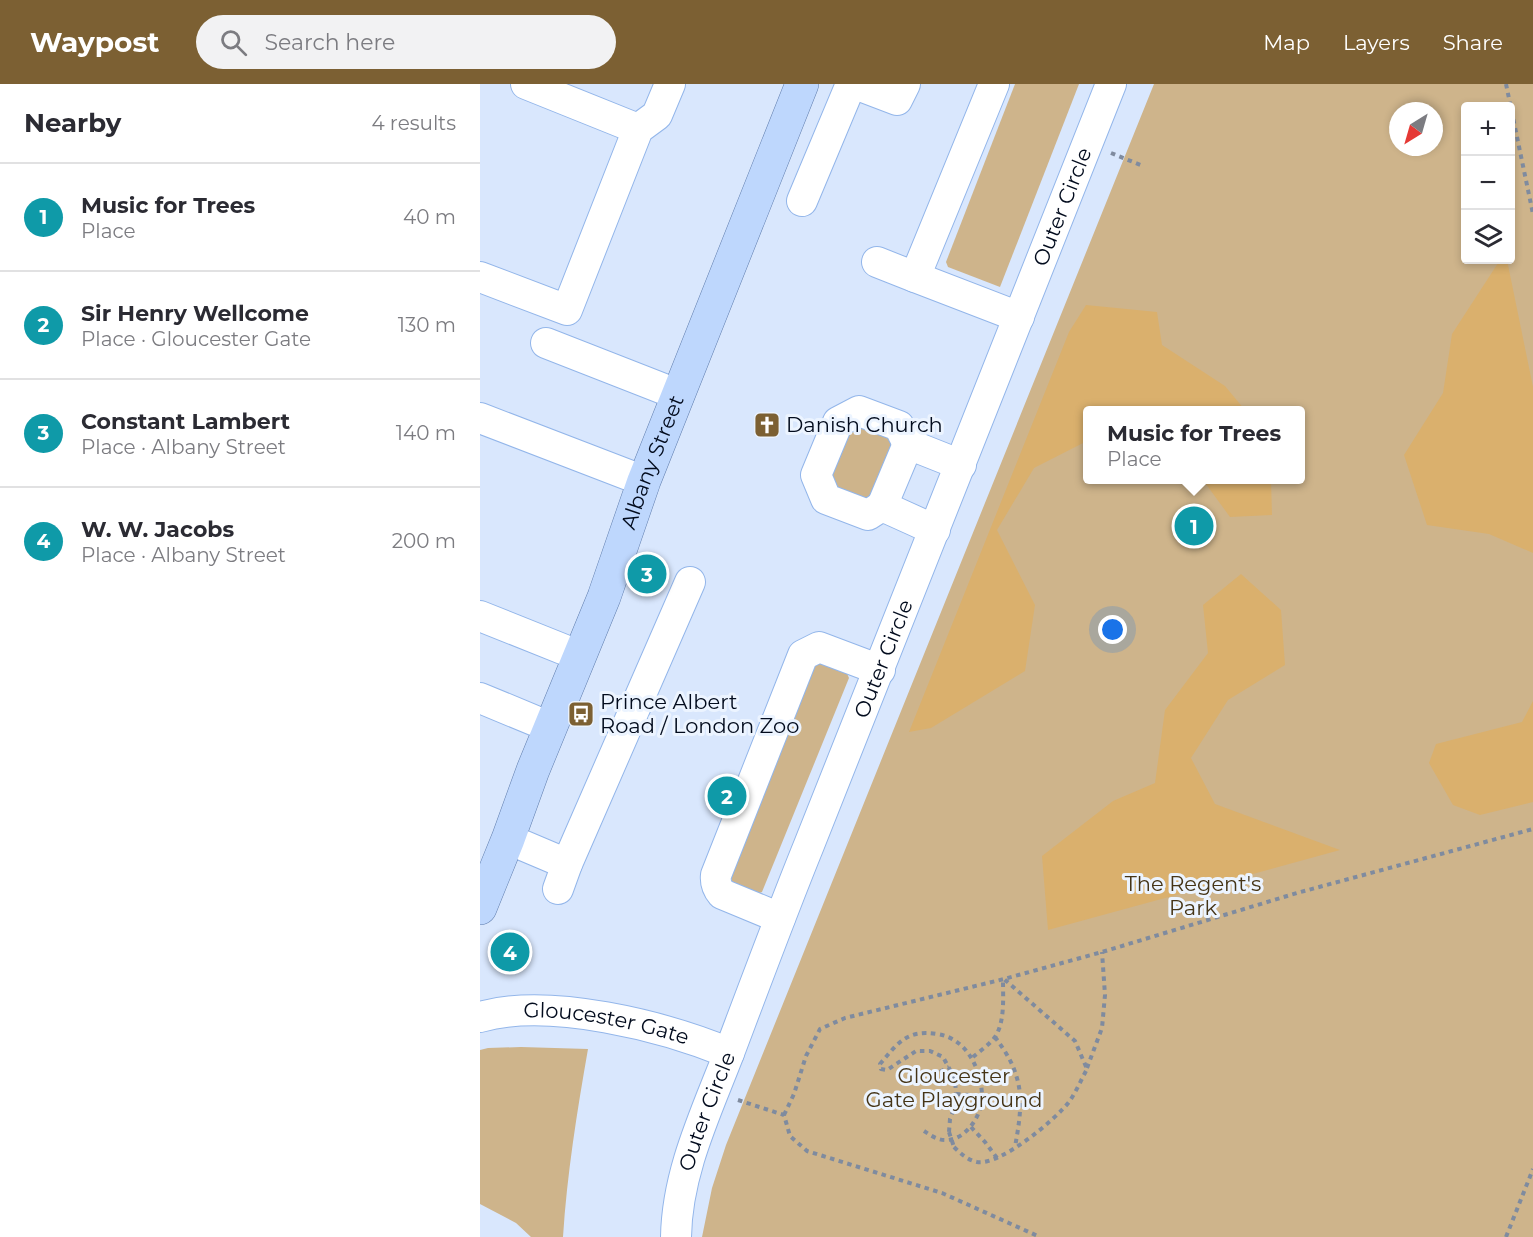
<!DOCTYPE html>
<meta charset="utf-8">
<style>
body{margin:0;font-family:Montserrat,sans-serif;background:#f2f2f3;color:#2b2b33}
.controls{position:absolute;right:18px;top:18px;display:grid;overflow:hidden;border-radius:6px;box-shadow:0 3px 9px #0003}
.controls button{width:54px;height:54px;display:grid;place-items:center;padding:0;border:0;border-bottom:2px solid #e1e1e2;background:#fff;color:#2b2b33;font:30px sans-serif}
.compass{position:absolute;left:909px;top:18px;width:54px;height:54px;border-radius:50%;background:#fff;box-shadow:0 3px 9px #0003;rotate:217deg}
.you{position:absolute;left:633px;top:546px;width:21px;height:21px;margin:-15px;border:4px solid #fff;border-radius:50%;background:#1a73e8;box-shadow:0 0 0 9px #1a73e833}
.badge{display:grid;place-items:center;width:39px;height:39px;border-radius:50%;background:#7c6033;color:#fff;font-size:20px;font-weight:700}
.pin{position:absolute;translate:-50% -50%;border:3px solid #fff;box-shadow:0 2px 6px #0006}
.popup{position:absolute;left:603px;top:322px;width:222px;height:78px;box-sizing:border-box;display:grid;place-content:center;border-radius:6px;background:#fff;filter:drop-shadow(0 2px 4px #0005);font-size:20px;white-space:nowrap;color:#7c7c81}
.popup b{font-size:22px;color:#2b2b33}
.popup::after{content:'';position:absolute;left:50%;top:100%;margin-left:-12px;border:12px solid transparent;border-top-color:#fff}
.list{margin:0;padding:0;list-style:none}
h2{display:flex;justify-content:space-between;align-items:center;height:78px;margin:0;padding:0 24px;font-size:26px}
h2 small{font-size:20px;font-weight:400;color:#7c7c81}
.list li{display:grid;grid-template-columns:39px 1fr auto;gap:18px;align-items:center;box-sizing:border-box;height:108px;padding:0 24px;border-top:2px solid #e1e1e2}
.list b{display:block;font-size:22px;white-space:nowrap}
.list p{margin:0;font-size:20px;white-space:nowrap;color:#7c7c81}
.list em{font-size:20px;font-style:normal;color:#7c7c81}
.icon{flex:none;width:33px;height:33px;fill:none;stroke:currentColor;stroke-width:2;stroke-linecap:round;stroke-linejoin:round}
.map{position:relative;flex:none;width:1053px;height:1153px;overflow:hidden}
header{display:flex;align-items:center;gap:36px;box-sizing:border-box;height:84px;padding:0 30px;background:#7c6033;color:#fff}
header strong{font-size:28px}
nav{display:flex;gap:33px;margin-inline-start:auto;font-size:21px}
.search{width:420px;height:54px;background:#f2f2f3;display:flex;align-items:center;gap:15px;box-sizing:border-box;padding:0 21px;border-radius:33px;color:#7c7c81;font-size:22px}
main{display:flex}
aside{flex:1;background:#fff}
.map>svg:first-child{display:block}
.green{fill:#ceb48b;fill-rule:evenodd}
.forest{fill:#dab06d}
.lines{fill:none;stroke-linecap:round;stroke-linejoin:round}
.minor-casing{stroke:#93b6ea;stroke-width:32}
.major-casing{stroke:#607eae;stroke-width:34}
.path{stroke:#7f8b9f;stroke-width:4;stroke-dasharray:4.5 4.5;stroke-linecap:butt}
.minor{stroke:#fff;stroke-width:30}
.major{stroke:#bed7fd;stroke-width:33}
.path-bridge{stroke:#7f8b9f;stroke-width:4;stroke-dasharray:4.5 4.5;stroke-linecap:butt}
.labels{text-anchor:middle;stroke-width:6;stroke-linejoin:round;paint-order:stroke}
.street-label{font-size:21px;fill:#020b1d;stroke:#ecf4ff}
.poi-label{font-size:21px;fill:#020b1d;stroke:#ecf4ff;text-anchor:start}
.park-label{font-size:21px;fill:#453416;stroke:#ecf4ff}
</style>
<header>
<strong>Waypost</strong>
<div class="search"><svg class="icon" aria-label="search" viewBox="0 0 24 24"><circle cx="10" cy="10" r="6"/><path d="M15 15l6 6"/></svg>Search here</div>
<nav><a>Map</a><a>Layers</a><a>Share</a></nav>
</header>
<main>
<aside>
<h2>Nearby<small>4 results</small></h2>
<ul class="list">
<li><span class="badge" style="background:#0f9aa8">1</span><div><b>Music for Trees</b><p>Place</p></div><em>40 m</em></li>
<li><span class="badge" style="background:#0f9aa8">2</span><div><b>Sir Henry Wellcome</b><p>Place · Gloucester Gate</p></div><em>130 m</em></li>
<li><span class="badge" style="background:#0f9aa8">3</span><div><b>Constant Lambert</b><p>Place · Albany Street</p></div><em>140 m</em></li>
<li><span class="badge" style="background:#0f9aa8">4</span><div><b>W. W. Jacobs</b><p>Place · Albany Street</p></div><em>200 m</em></li>
</ul>
</aside>
<div class="map">
<svg width="1053" height="1153" viewBox="0 0 1053 1153">
<rect width="100%" height="100%" fill="#d9e7fd"/>
<g class="green">
<path d="M535,0H599L520,203L468,183L466,178Z"/>
<path d="M674,0H1053V1153H222L232,1104L246,1061ZM986,22H1030V176H986ZM918,27H954V63H918ZM608,326H820V396H608Z"/>
<path d="M379,340L410,352L414,360L393,414L384,419L351,407L350,393L367,347Z"/>
<path d="M339,576L366,587L369,594L282,808L277,810L253,800L251,793L333,581Z"/>
<path d="M41,963L108,965C97,1028 87,1090 83,1153H51L36,1139L0,1120V966L8,964Z"/>
</g>
<g class="forest">
<path d="M1020,176H1027L1053,303V469L1009,450L947,441L924,371L963,309L972,250Z"/>
<path d="M606,221L677,228L682,261L745,302L765,326H608L607,357L554,384L517,446L555,521L545,587L451,644L429,648L589,248Z"/>
<path d="M723,396H791L792,431L750,433Z"/>
<path d="M761,490L801,526L805,581L748,616L711,674L735,720L860,766L568,846L562,772L633,717L675,699L685,626L728,569L723,521Z"/>
<path d="M1053,617V718L1000,731L973,721L949,679L956,660L1042,638Z"/>
</g>
<g class="lines">
<defs>
<g id="minor">
<path d="M46,0L158,45"/>
<path d="M375,0L417,16L425,0"/>
<path d="M514,0L435,193L539,233"/>
<path d="M322,117L371,0"/>
<path d="M397,178L435,193"/>
<path d="M0,193L87,226L158,45L177,31L190,0"/>
<path d="M66,259L199,311"/>
<path d="M0,334L164,397"/>
<path d="M402,422L428,360"/>
<path d="M455,446L402,422L388,431L346,415L336,391L358,338L379,327L419,342L428,360L481,381"/>
<path d="M0,532L100,572"/>
<path d="M0,614L70,643"/>
<path d="M28,755L87,780"/>
<path d="M78,805L87,780L210,498"/>
<path d="M300,834L242,810C237,804 235,799 236,791L323,571L339,563L400,586"/>
<path id="s1" d="M0,933C69,913 184,942 249,969"/>
<path id="s2" d="M196,1153C197,1088 226,1029 249,969C275,900 301,830 329,761C431,508 531,254 631,0"/>
</g>
<g id="major">
<path id="s3" d="M0,824L28,755L53,686L124,513L164,397L322,0"/>
</g>
</defs>
<use href="#minor" class="minor-casing"/>
<use href="#major" class="major-casing"/>
<g class="path">
<path d="M1026,0L1053,130"/>
<path d="M631,69L663,82"/>
<path d="M515,953C523,964 532,977 536,991C544,1014 539,1040 535,1063"/>
<path d="M493,973C500,967 509,961 515,953C525,938 523,914 523,896"/>
<path d="M607,984L622,944L625,911L622,868"/>
<path d="M452,992L469,983"/>
<path d="M476,1010L502,1012"/>
<path d="M258,1016L304,1031L310,1052L327,1067L462,1109L560,1153"/>
<path d="M304,1031L314,1010L326,972L340,945L365,934L524,895L622,868L817,809L1053,745"/>
<path d="M491,1043L505,1058L517,1074"/>
<path d="M444,1047C450,1051 457,1056 465,1056C486,1057 503,1030 502,1011C501,984 486,954 457,950C427,945 418,959 400,980L401,985L407,986L436,967H450L463,973L475,995L476,1010L475,1022L470,1035L469,1048"/>
<path d="M474,1063C481,1070 488,1076 497,1078C520,1082 575,1036 589,1018C596,1008 601,996 607,985L595,957L524,895"/>
<path d="M1026,1153L1053,1085"/>
</g>
<use href="#minor" class="minor"/>
<use href="#major" class="major"/>
<path class="path-bridge" d="M469,1048L474,1063"/>
</g>
<defs>
<symbol id="church-square" viewBox="-11 -11 22 22"><rect x="-9" y="-9" width="18" height="18" rx="4" fill="#7c6033" stroke="#ecf4ff"/><path d="M-1.2-6h2.4v3.5h3.3v2.4h-3.3V6h-2.4V-.1h-3.3v-2.4h3.3Z" fill="#fff"/></symbol>
<symbol id="bus-square" viewBox="-11 -11 22 22"><rect x="-9" y="-9" width="18" height="18" rx="4" fill="#7c6033" stroke="#ecf4ff"/><path d="M-5-6H5V4H4V6H2V4H-2V6H-4V4H-5ZM-3.5-4V0h7V-4ZM-3.5 1.2v1.5H-2V1.2ZM2 1.2v1.5H3.5V1.2Z" fill="#fff"/></symbol>
</defs>
<g fill-rule="evenodd">
<use href="#church-square" x="272" y="326" width="30" height="30"/>
<use href="#bus-square" x="86" y="615" width="30" height="30"/>
</g>
<g class="labels">
<g class="street-label">
<text dy="7" stroke="none"><textPath href="#s2" startOffset="1102">Outer Circle</textPath></text>
<text dy="7" stroke="none"><textPath href="#s3" startOffset="478">Albany Street</textPath></text>
<text dy="7" stroke="none"><textPath href="#s2" startOffset="616">Outer Circle</textPath></text>
<text dy="7" stroke="none"><textPath href="#s1" startOffset="128">Gloucester Gate</textPath></text>
<text dy="7" stroke="none"><textPath href="#s2" startOffset="130">Outer Circle</textPath></text>
</g>
<g class="poi-label">
<text x="306" y="348">Danish Church</text>
<text x="120" y="625">Prince Albert<tspan x="120" dy="24">Road / London Zoo</tspan></text>
</g>
<g class="park-label">
<text x="713" y="807">The Regent's<tspan x="713" dy="24">Park</tspan></text>
<text x="474" y="999">Gloucester<tspan x="474" dy="24">Gate Playground</tspan></text>
</g>
</g>
</svg>
<div class="controls">
<button>+</button>
<button>−</button>
<button><svg class="icon" aria-label="layers" viewBox="0 0 24 24"><path d="M12 4l9 5-9 5-9-5zM3 14l9 5 9-5"/></svg></button>
</div>
<svg class="compass" viewBox="-18 -18 36 36"><path d="M0-13l5 13h-10z" fill="#e53935"/><path d="M0 13l5-13h-10z" fill="#7c7c81"/></svg>
<div class="you"></div>
<div class="pin badge" style="left:714px;top:442px;background:#0f9aa8">1</div>
<div class="popup"><b>Music for Trees</b>Place</div>
<div class="pin badge" style="left:247px;top:712px;background:#0f9aa8">2</div>
<div class="pin badge" style="left:167px;top:490px;background:#0f9aa8">3</div>
<div class="pin badge" style="left:30px;top:868px;background:#0f9aa8">4</div>
</div>
</main>
